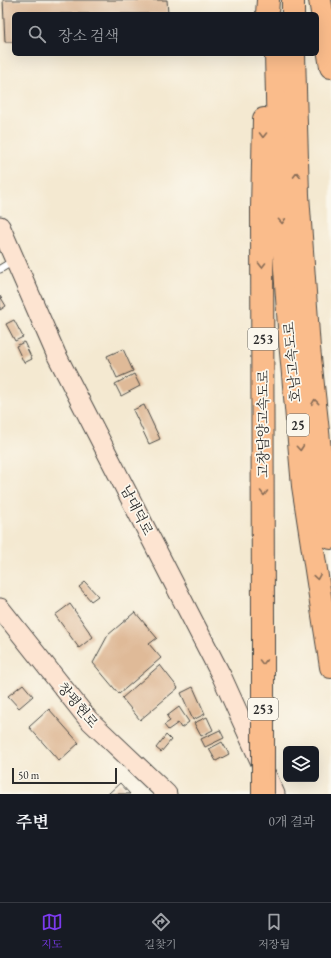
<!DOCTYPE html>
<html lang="ko">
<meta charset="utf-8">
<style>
body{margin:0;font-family:"EB Garamond","Noto Serif KR",serif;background:#20242c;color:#f1f3f6}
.controls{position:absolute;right:12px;bottom:12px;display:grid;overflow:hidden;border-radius:6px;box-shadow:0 4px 16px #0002}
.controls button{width:36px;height:36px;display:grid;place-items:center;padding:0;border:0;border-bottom:1px solid #363941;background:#171b24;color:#f1f3f6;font:20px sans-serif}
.scale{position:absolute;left:12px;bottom:10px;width:105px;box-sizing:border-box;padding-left:4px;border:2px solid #2b2b2b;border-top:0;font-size:11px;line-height:14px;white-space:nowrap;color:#2b2b2b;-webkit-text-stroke:3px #fbf7ec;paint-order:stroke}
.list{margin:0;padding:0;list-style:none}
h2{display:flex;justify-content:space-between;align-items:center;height:52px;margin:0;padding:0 16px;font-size:17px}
h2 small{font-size:13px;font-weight:400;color:#9ea1a6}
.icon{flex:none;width:22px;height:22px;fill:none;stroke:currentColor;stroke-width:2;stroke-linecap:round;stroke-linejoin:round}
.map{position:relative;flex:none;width:331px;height:794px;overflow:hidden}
.search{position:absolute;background:#171b24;box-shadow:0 4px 16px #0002;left:12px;right:12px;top:12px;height:44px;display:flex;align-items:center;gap:10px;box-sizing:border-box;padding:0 14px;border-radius:6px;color:#9ea1a6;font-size:15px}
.sheet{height:108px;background:#171b24}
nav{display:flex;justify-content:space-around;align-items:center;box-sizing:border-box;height:56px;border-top:1px solid #363941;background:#171b24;font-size:11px;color:#9ea1a6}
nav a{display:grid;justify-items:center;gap:2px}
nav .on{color:#7c3aed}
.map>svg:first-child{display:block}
.building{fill:#dfba98}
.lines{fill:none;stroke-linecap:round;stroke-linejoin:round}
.service-casing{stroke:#494844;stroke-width:9}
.secondary-casing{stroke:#494844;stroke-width:21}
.motorway-casing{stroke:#494844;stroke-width:24}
.service{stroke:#fff;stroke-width:7}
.secondary{stroke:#fde4d1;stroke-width:19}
.motorway{stroke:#fabc8b;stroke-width:22}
.motorway-bridge-casing{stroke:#494844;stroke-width:24;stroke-linecap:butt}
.motorway-bridge{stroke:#fabc8b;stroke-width:22}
.oneway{stroke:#886c56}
.labels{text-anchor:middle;stroke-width:3.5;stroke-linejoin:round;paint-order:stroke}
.shield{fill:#fbf7ec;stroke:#696865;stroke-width:1}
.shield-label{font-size:13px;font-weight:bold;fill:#2b2b2b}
.street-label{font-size:14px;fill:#2b2b2b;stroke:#fbf7ec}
</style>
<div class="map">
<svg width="331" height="794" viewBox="0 0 331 794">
<rect width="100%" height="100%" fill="#fbf7ec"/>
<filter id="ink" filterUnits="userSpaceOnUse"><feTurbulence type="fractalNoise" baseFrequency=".025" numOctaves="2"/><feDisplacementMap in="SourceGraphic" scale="8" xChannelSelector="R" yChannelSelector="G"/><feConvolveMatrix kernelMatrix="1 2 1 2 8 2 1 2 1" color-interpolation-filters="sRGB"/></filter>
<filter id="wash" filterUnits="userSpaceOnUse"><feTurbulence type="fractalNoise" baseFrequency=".012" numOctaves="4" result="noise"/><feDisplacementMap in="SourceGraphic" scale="16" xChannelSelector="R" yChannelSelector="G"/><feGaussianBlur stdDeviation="0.9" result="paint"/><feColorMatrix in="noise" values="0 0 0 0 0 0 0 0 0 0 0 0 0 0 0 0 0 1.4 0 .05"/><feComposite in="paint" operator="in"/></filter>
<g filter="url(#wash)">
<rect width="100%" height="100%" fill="#f4e9d1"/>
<g id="blocks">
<g class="building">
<path d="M3,0H167L168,14H14V42H5Z"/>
<path d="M0,296L6,306L0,310Z"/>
<path d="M14,320L23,337L15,341L6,324Z"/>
<path d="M24,342L32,359L24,363L16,346Z"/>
<path d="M123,349L133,371L117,378L107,356Z"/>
<path d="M134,374L140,386L121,396L115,384Z"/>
<path d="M144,405L160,439L149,444L133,410Z"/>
<path d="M85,582L98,596L91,601L79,587Z"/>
<path d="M70,604L93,637L79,648L55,615Z"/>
<path d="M135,612L157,638L149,644L161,658L119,694L93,663L108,635Z"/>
<path d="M160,665L178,688L140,720L122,698Z"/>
<path d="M23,684L33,696L19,708L8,696Z"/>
<path d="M193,687L205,714L193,720L181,693Z"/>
<path d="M179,707L189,722L181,728L178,723L168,730L164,725L170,721L167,716Z"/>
<path d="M49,709L79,743L59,761L29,727Z"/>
<path d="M207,717L213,730L201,736L194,723Z"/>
<path d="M220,730L224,738L205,747L201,739Z"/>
<path d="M166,735L171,740L161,752L156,748Z"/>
<path d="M222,742L229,754L216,761L209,749Z"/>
<path d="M120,783L130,794H108Z"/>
</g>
</g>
</g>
<g filter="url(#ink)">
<use href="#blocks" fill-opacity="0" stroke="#494844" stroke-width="1"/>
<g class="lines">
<defs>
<path id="service" d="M0,269L15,260"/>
<g id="secondary">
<path d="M0,226L56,354L222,677L275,794"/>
<path d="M0,608L88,719L167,794"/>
</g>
<g id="motorway">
<path d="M293,0V14"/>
<path d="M320,0L331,67"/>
<path d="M267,14L268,0"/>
<path d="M276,54L279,182L290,341L303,486L331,667"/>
<path d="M294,54L298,195L309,348L326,506L331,538"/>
<path d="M263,623L262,209L264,119"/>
</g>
</defs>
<use href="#service" class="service-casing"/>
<use href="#secondary" class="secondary-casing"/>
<use href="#motorway" class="motorway-casing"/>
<use href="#service" class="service"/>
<use href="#secondary" class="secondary"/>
<use href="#motorway" class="motorway"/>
<defs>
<path id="motorway-bridge" d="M263,794V623"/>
</defs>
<use href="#motorway-bridge" class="motorway-bridge-casing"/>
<use href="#motorway-bridge" class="motorway-bridge"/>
</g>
<defs><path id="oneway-chevron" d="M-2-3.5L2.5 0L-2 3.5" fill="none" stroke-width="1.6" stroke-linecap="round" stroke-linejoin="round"/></defs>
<g class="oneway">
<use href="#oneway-chevron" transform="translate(263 135) rotate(91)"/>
<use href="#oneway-chevron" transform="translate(297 175) rotate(-91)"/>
<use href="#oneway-chevron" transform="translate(282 221) rotate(86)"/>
<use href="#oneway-chevron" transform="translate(262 265) rotate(90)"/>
<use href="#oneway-chevron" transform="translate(315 402) rotate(-96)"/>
<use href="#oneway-chevron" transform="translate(300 448) rotate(85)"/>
<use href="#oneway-chevron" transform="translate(264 493) rotate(90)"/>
<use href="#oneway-chevron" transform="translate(317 577) rotate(81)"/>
<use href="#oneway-chevron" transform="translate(263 662) rotate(90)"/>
</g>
</g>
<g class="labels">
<g class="shield">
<rect x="248" y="328" width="30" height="22" rx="3"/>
<rect x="287" y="414" width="22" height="22" rx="3"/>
<rect x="248" y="698" width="30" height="22" rx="3"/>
</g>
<g class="shield-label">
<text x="263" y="344">253</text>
<text x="298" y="430">25</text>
<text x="263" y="714">253</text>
</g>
<g class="street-label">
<text transform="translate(292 362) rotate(-95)" y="5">호남고속도로</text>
<text transform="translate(263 424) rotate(-90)" y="5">고창담양고속도로</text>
<text transform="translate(137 510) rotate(63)" y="5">남대덕로</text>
<text transform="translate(78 705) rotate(50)" y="5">창평현로</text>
</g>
</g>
</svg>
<div class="controls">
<button><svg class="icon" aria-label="layers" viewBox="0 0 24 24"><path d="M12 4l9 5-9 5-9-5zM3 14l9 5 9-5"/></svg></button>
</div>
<div class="scale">50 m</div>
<div class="search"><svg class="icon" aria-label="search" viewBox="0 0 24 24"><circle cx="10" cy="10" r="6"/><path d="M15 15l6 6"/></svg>장소 검색</div>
</div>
<section class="sheet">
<h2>주변<small>0개 결과</small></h2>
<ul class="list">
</ul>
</section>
<nav>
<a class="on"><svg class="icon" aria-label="map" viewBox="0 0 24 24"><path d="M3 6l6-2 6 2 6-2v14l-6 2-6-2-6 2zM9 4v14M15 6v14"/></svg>지도</a>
<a><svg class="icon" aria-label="directions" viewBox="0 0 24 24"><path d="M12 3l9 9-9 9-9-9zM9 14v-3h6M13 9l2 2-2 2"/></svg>길찾기</a>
<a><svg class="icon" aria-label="saved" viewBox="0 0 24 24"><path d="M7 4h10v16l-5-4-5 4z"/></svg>저장됨</a>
</nav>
